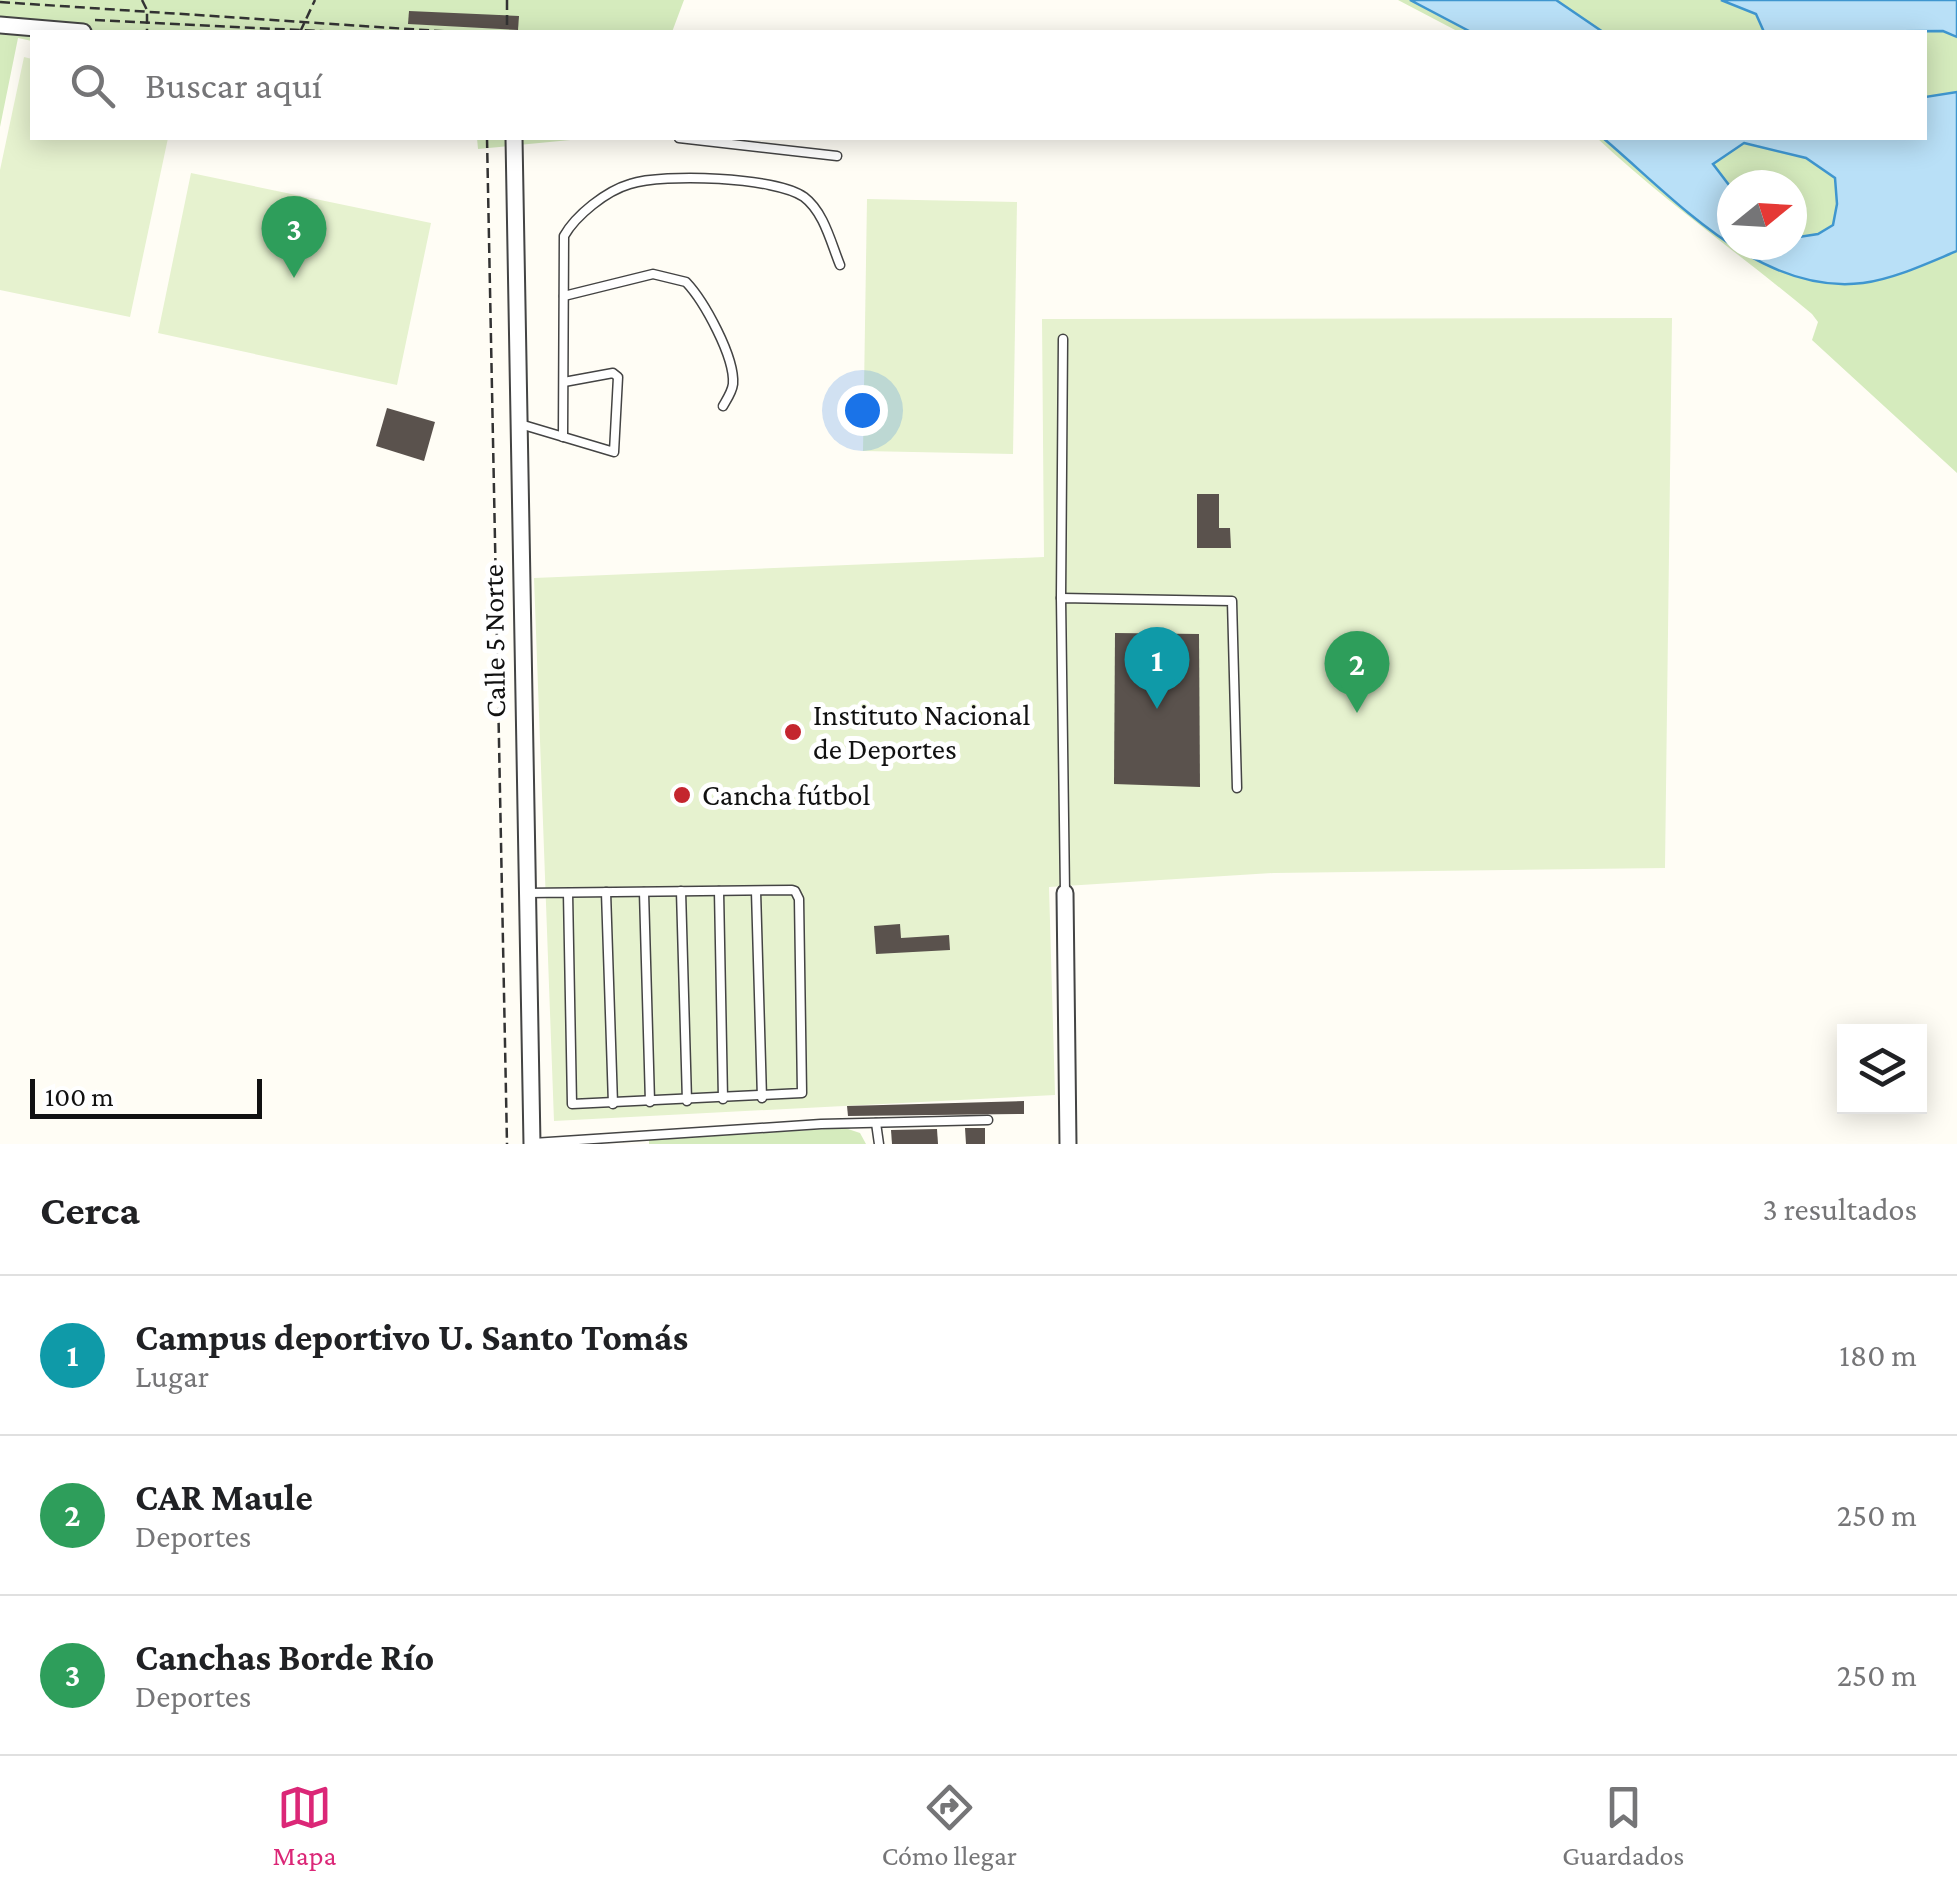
<!DOCTYPE html>
<html lang="es">
<meta charset="utf-8">
<style>
body{margin:0;font-family:"Crimson Pro",serif;background:#f2f2f2;color:#202124}
.controls{position:absolute;right:30px;bottom:30px;display:grid;overflow:hidden;border-radius:0px;box-shadow:0 5px 25px #0003}
.controls button{width:90px;height:90px;display:grid;place-items:center;padding:0;border:0;border-bottom:2px solid #e0e0e0;background:#fff;color:#202124;font:50px sans-serif}
.compass{position:absolute;left:1717px;top:170px;width:90px;height:90px;border-radius:50%;background:#fff;box-shadow:0 5px 25px #0003;rotate:72deg}
.scale{position:absolute;left:30px;bottom:25px;width:232px;box-sizing:border-box;padding-left:10px;border:5px solid #111;border-top:0;font-size:28px;line-height:35px;white-space:nowrap;color:#111;-webkit-text-stroke:8px #fff;paint-order:stroke}
.you{position:absolute;left:862px;top:410px;width:35px;height:35px;margin:-25px;border:8px solid #fff;border-radius:50%;background:#1a73e8;box-shadow:0 0 0 15px #1a73e833}
.badge{display:grid;place-items:center;width:65px;height:65px;border-radius:50%;background:#db2777;color:#fff;font-size:32px;font-weight:700}
.pin{position:absolute;translate:-50% -82px;filter:drop-shadow(0 2px 5px #0008)}
.pin::after{content:'';position:absolute;top:52px;width:35px;height:30px;background:inherit;clip-path:polygon(0 0,100% 0,50% 100%)}
.list{margin:0;padding:0;list-style:none}
h2{display:flex;justify-content:space-between;align-items:center;height:130px;margin:0;padding:0 40px;font-size:42px}
h2 small{font-size:32px;font-weight:400;color:#757577}
.list li{display:grid;grid-template-columns:65px 1fr auto;gap:30px;align-items:center;box-sizing:border-box;height:160px;padding:0 40px;border-top:2px solid #e0e0e0}
.list b{display:block;font-size:38px;white-space:nowrap}
.list p{margin:0;font-size:32px;white-space:nowrap;color:#757577}
.list em{font-size:32px;font-style:normal;color:#757577}
.icon{flex:none;width:55px;height:55px;fill:none;stroke:currentColor;stroke-width:2;stroke-linecap:round;stroke-linejoin:round}
.map{position:relative;flex:none;width:1957px;height:1144px;overflow:hidden}
.search{position:absolute;background:#fff;box-shadow:0 5px 25px #0003;left:30px;right:30px;top:30px;height:110px;display:flex;align-items:center;gap:25px;box-sizing:border-box;padding:0 35px;border-radius:0px;color:#757577;font-size:38px}
.sheet{height:610px;background:#fff}
nav{display:flex;justify-content:space-around;align-items:center;box-sizing:border-box;height:140px;border-top:2px solid #e0e0e0;background:#fff;font-size:28px;color:#757577}
nav a{display:grid;justify-items:center;gap:5px}
nav .on{color:#db2777}
.map>svg:first-child{display:block}
.green{fill:#d5ebbd;fill-rule:evenodd}
.pitch{fill:#e6f2cf}
.water{fill:#b9e0f7;stroke:#3f96cf;stroke-width:2.5;fill-rule:evenodd}
.building{fill:#5a524d}
.lines{fill:none;stroke-linecap:round;stroke-linejoin:round}
.service-casing{stroke:#444;stroke-width:11}
.minor-casing{stroke:#444;stroke-width:19}
.path{stroke:#333;stroke-width:2.5;stroke-dasharray:10 5;stroke-linecap:butt}
.service{stroke:#fff;stroke-width:8}
.minor{stroke:#fff;stroke-width:15}
.poi-dot{fill:#c4262e;stroke:#fff;stroke-width:4}
.labels{text-anchor:middle;stroke-width:10;stroke-linejoin:round;paint-order:stroke}
.street-label{font-size:30px;fill:#111;stroke:#fff}
.poi-label{font-size:30px;fill:#111;stroke:#fff;text-anchor:start}
</style>
<div class="map">
<svg width="1957" height="1144" viewBox="0 0 1957 1144">
<rect width="100%" height="100%" fill="#fffdf5"/>
<g class="green">
<path d="M0,0H684L672,32H32V41L18,38L0,127Z"/>
<path d="M1398,0H1957V473L1812,340L1818,322L1812,314C1740,254 1665,202 1597,138H1924V32H1459ZM1732,185H1792V245H1732Z"/>
<path d="M477,138H591L478,149Z"/>
<path d="M845,1128L860,1133L866,1144H649V1140Z"/>
</g>
<g class="pitch">
<path d="M24,57L32,59V138H168L130,317L0,290V170Z"/>
<path d="M191,173L431,223L397,385L158,333Z"/>
<path d="M867,199L1017,202L1013,454L863,451Z"/>
<path d="M1672,318L1665,868L1274,873L1049,887L1055,1095L554,1121L534,578L1044,557L1042,319Z"/>
</g>
<g class="water">
<path d="M1410,0H1556L1603,32H1471Z"/>
<path d="M1721,0H1957V37L1943,31L1764,32L1756,14Z"/>
<path d="M1957,92V251C1928,263 1894,279 1863,283C1760,296 1674,198 1603,138H1924L1925,97ZM1744,143L1806,158L1835,178L1837,204L1833,225L1818,234L1792,238V245H1732V189L1713,164Z"/>
</g>
<g class="building">
<path d="M409,11L519,16L518,30L408,24Z"/>
<path d="M387,408L435,422L424,461L376,446Z"/>
<path d="M1197,494H1219V528H1230L1231,548H1197Z"/>
<path d="M1115,633L1199,634L1200,787L1114,784Z"/>
<path d="M900,924L901,938L949,935L950,950L876,954L874,926Z"/>
<path d="M1024,1101V1114L848,1116L847,1106Z"/>
<path d="M965,1128H985V1144H966Z"/>
<path d="M937,1129L938,1144H892L891,1130Z"/>
</g>
<g class="lines">
<defs>
<g id="service">
<path d="M679,138L837,156"/>
<path d="M564,296L653,274L686,282C704,301 735,357 733,384C732,392 727,399 723,406"/>
<path d="M520,424L614,452L618,377L613,373L564,382"/>
<path d="M563,437L564,236C576,215 606,191 630,184C664,173 776,177 804,197C824,212 831,243 840,265"/>
<path d="M1061,598L1063,339"/>
<path d="M681,891L687,1101"/>
<path d="M719,891L723,1099"/>
<path d="M756,891L762,1098"/>
<path d="M606,892L613,1104"/>
<path d="M644,892L650,1102"/>
<path d="M526,893C615,892 703,891 792,890L795,891L799,899L802,1093L572,1104L568,893"/>
<path d="M1065,893L1061,598L1232,601L1237,788"/>
<path d="M876,1123L879,1144"/>
<path d="M533,1143L821,1124L988,1120"/>
</g>
<g id="minor">
<path d="M0,25L83,32"/>
<path d="M514,138L532,1144"/>
<path d="M1065,893L1068,1144"/>
</g>
</defs>
<use href="#service" class="service-casing"/>
<use href="#minor" class="minor-casing"/>
<g class="path">
<path d="M142,0L147,10V32"/>
<path d="M507,0V32"/>
<path d="M0,2L454,32"/>
<path d="M95,20L338,32"/>
<path d="M300,32L315,0"/>
<path d="M487,138L507,1144"/>
</g>
<use href="#service" class="service"/>
<use href="#minor" class="minor"/>
</g>
<g class="poi-dot">
<circle cx="793" cy="732" r="10"/>
<circle cx="682" cy="795" r="10"/>
</g>
<g class="labels">
<g class="street-label">
<text transform="translate(494 641) rotate(-91)" y="10">Calle 5 Norte</text>
</g>
<g class="poi-label">
<text x="813" y="725">Instituto Nacional<tspan x="813" dy="34">de Deportes</tspan></text>
<text x="702" y="805">Cancha fútbol</text>
</g>
</g>
</svg>
<div class="controls">
<button><svg class="icon" aria-label="layers" viewBox="0 0 24 24"><path d="M12 4l9 5-9 5-9-5zM3 14l9 5 9-5"/></svg></button>
</div>
<svg class="compass" viewBox="-18 -18 36 36"><path d="M0-13l5 13h-10z" fill="#e53935"/><path d="M0 13l5-13h-10z" fill="#757577"/></svg>
<div class="scale">100 m</div>
<div class="you"></div>
<div class="pin badge" style="left:1157px;top:709px;background:#0f9aa8">1</div>
<div class="pin badge" style="left:1357px;top:713px;background:#2e9e5b">2</div>
<div class="pin badge" style="left:294px;top:278px;background:#2e9e5b">3</div>
<div class="search"><svg class="icon" aria-label="search" viewBox="0 0 24 24"><circle cx="10" cy="10" r="6"/><path d="M15 15l6 6"/></svg>Buscar aquí</div>
</div>
<section class="sheet">
<h2>Cerca<small>3 resultados</small></h2>
<ul class="list">
<li><span class="badge" style="background:#0f9aa8">1</span><div><b>Campus deportivo U. Santo Tomás</b><p>Lugar</p></div><em>180 m</em></li>
<li><span class="badge" style="background:#2e9e5b">2</span><div><b>CAR Maule</b><p>Deportes</p></div><em>250 m</em></li>
<li><span class="badge" style="background:#2e9e5b">3</span><div><b>Canchas Borde Río</b><p>Deportes</p></div><em>250 m</em></li>
</ul>
</section>
<nav>
<a class="on"><svg class="icon" aria-label="map" viewBox="0 0 24 24"><path d="M3 6l6-2 6 2 6-2v14l-6 2-6-2-6 2zM9 4v14M15 6v14"/></svg>Mapa</a>
<a><svg class="icon" aria-label="directions" viewBox="0 0 24 24"><path d="M12 3l9 9-9 9-9-9zM9 14v-3h6M13 9l2 2-2 2"/></svg>Cómo llegar</a>
<a><svg class="icon" aria-label="saved" viewBox="0 0 24 24"><path d="M7 4h10v16l-5-4-5 4z"/></svg>Guardados</a>
</nav>
